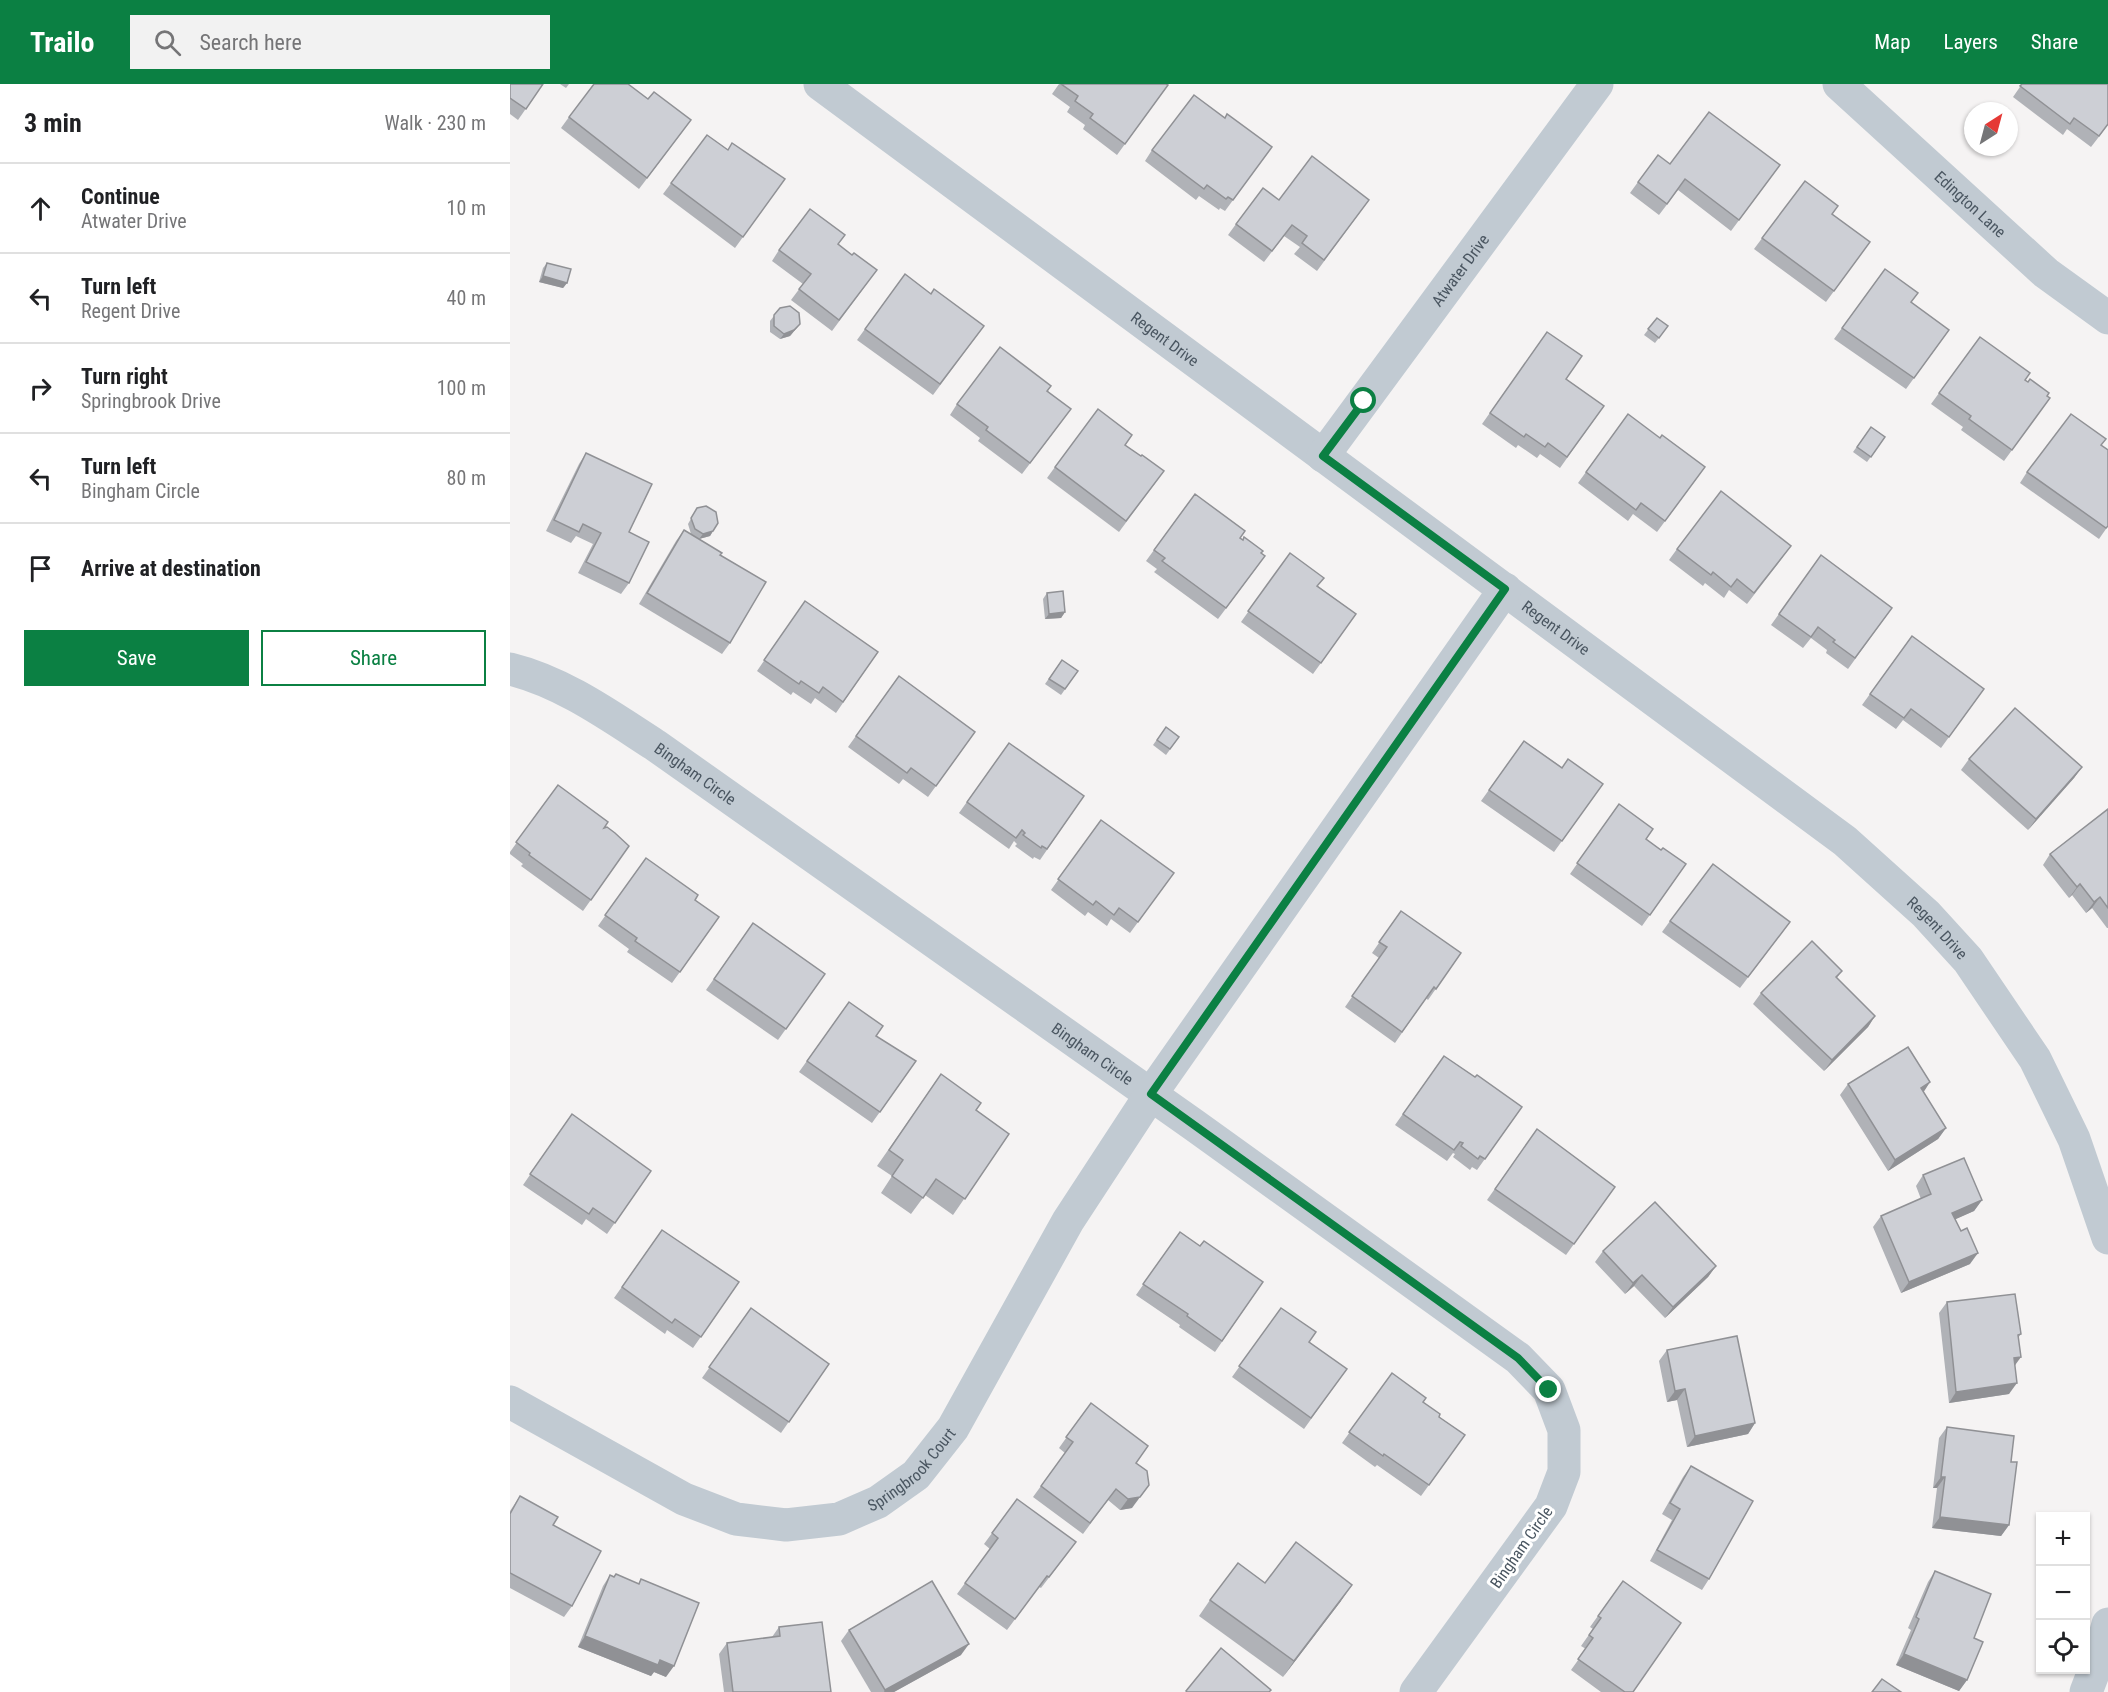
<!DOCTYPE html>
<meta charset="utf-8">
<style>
body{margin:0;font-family:"Roboto Condensed",sans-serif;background:#f2f2f2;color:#202124}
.controls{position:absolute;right:18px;bottom:18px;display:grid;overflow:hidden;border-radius:0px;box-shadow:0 2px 4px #0004}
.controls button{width:54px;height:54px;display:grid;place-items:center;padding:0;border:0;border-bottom:2px solid #e0e0e0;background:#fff;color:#202124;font:30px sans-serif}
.compass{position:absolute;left:1454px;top:18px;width:54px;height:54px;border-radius:50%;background:#fff;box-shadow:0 2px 4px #0004;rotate:36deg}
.stop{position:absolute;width:18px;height:18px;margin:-14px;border:4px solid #0b8043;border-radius:50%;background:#fff}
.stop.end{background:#0b8043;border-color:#fff;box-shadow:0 2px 6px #0008}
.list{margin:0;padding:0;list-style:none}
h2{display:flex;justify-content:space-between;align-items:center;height:78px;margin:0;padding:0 24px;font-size:26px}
h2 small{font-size:20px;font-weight:400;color:#757577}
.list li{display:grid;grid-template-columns:39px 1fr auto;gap:18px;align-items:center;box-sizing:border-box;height:90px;padding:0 24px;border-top:2px solid #e0e0e0}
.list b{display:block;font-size:22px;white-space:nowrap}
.list p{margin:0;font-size:20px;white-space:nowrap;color:#757577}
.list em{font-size:20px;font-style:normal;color:#757577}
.actions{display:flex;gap:12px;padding:18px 24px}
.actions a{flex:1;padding:14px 0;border:2px solid #0b8043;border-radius:0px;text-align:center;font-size:21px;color:#0b8043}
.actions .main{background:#0b8043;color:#fff}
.icon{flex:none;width:33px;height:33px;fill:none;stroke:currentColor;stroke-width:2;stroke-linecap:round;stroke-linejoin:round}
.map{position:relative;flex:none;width:1598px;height:1608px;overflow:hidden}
header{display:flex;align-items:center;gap:36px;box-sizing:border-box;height:84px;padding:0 30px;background:#0b8043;color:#fff}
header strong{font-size:28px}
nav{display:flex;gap:33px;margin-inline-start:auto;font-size:21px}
.search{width:420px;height:54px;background:#f2f2f2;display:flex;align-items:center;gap:15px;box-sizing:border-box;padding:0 21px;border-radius:0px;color:#757577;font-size:22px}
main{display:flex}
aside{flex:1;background:#fff}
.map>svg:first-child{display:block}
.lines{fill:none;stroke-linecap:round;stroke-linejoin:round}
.minor{stroke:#c1cad2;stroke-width:33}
.wall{fill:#b0b2b7}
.shaded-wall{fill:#909195}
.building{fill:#cdcfd5;stroke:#909195;stroke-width:1.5}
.route{stroke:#0b8043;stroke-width:8}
.labels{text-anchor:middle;stroke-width:6;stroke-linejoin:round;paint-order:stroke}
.street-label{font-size:16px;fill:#4a5661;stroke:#fff}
</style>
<header>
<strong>Trailo</strong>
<div class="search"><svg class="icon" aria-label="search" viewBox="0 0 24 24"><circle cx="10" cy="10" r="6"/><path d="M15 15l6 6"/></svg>Search here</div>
<nav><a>Map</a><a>Layers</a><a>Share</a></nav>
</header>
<main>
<aside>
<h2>3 min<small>Walk · 230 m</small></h2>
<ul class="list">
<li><svg class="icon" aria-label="ahead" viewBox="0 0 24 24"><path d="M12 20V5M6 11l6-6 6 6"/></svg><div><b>Continue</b><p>Atwater Drive</p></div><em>10 m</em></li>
<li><svg class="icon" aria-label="left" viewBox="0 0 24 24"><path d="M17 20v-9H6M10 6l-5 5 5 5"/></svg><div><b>Turn left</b><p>Regent Drive</p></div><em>40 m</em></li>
<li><svg class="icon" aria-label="right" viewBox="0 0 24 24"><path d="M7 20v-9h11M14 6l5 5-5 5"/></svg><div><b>Turn right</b><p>Springbrook Drive</p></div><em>100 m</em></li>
<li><svg class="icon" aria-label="left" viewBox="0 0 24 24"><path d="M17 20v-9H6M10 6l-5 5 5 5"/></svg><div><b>Turn left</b><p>Bingham Circle</p></div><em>80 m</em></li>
<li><svg class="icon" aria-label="arrive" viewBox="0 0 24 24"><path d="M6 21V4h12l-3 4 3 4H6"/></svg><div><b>Arrive at destination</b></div></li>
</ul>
<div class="actions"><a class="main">Save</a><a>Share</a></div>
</aside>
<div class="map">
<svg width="1598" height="1608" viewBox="0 0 1598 1608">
<rect width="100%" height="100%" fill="#f5f3f3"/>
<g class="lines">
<g class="minor">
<path id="s1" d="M310,0L1335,757L1416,830L1458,876L1525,975L1564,1055L1598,1154"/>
<path id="s2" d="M1329,0L1536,189L1598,234"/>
<path id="s3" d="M813,372L1087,0"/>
<path id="s4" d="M0,585C53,598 100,632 145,661L684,1041L1008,1274L1039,1306L1054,1346V1388L1041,1422L906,1608"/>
<path id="s5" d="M0,1318L174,1415L226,1435L276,1441L329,1435L368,1418L406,1391L443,1344L558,1137L641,1010L995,505"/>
<path d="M1576,1608L1589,1574L1598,1540"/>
</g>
</g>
<g class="wall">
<path d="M0,0H33L8,36L0,30Z"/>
<path d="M50,0H59L56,4Z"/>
<path d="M549,0H656L658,1L607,71L573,45L575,41L557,28L560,23L542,10Z"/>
<path d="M1512,0L1598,41L1581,63L1557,45L1553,51L1503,13Z"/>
<path d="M138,15L173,47L129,105L51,44L59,33Z"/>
<path d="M715,34L762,63L715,127L710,124L709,126L689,112L686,116L635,77L642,66Z"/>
<path d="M197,51L218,66L275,95L225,164L153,110Z"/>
<path d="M1160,80L1262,92L1221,147L1168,106L1149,131L1120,109L1128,98Z"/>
<path d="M1295,97L1322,130L1360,158L1316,218L1244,165Z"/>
<path d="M769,116H859L807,187L784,170L790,163L774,152L754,178L718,151L726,140Z"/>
<path d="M335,151L328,160L359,197L322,247L281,216L293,200L262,177L269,166Z"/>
<path d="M37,179L57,199L53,204L29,198L33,184Z"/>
<path d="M1375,185L1402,219L1439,246L1396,305L1324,255Z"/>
<path d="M395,190L421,210L474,242L423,311L347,256Z"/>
<path d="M270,224L290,240L280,252L270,255L260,248V237Z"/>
<path d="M1147,234L1158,242L1145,259L1134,251Z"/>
<path d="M1037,248L1056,295L1094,322L1050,384L1030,370L1027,374L1008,361L1006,364L972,340Z"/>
<path d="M1470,253L1515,296L1540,314L1494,377L1451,346L1453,343L1421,320Z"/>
<path d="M541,302L538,307L553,336L512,390L468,357L470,354L440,331L447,320Z"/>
<path d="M1118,330L1187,394L1147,448L1123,430L1118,437L1068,399Z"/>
<path d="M1361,343L1375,353L1357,378L1343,368Z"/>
<path d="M615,361L631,372L646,398L609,448L537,394L545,383Z"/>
<path d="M1591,361L1598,442L1589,455L1510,399L1517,388Z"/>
<path d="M76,369L119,448V499L111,510L68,489L83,460L66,452L61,459L36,447L69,380Z"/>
<path d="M685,410L730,454L751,469L747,483L708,535L644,488L647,485L636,477Z"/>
<path d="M187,424L203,447L200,452L189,455L181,450L178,440Z"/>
<path d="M174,446L210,471L220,559L212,570L129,520L166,457Z"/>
<path d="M1167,465L1273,473L1237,520L1219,506L1214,514L1195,499L1193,502L1159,476Z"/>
<path d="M780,469L808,502L846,530L803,590L731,538Z"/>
<path d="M1311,471L1382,524L1338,585L1316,569L1317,566L1301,554L1293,564L1261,541Z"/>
<path d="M537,509L555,528L551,534L535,535L533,515Z"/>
<path d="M295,517L368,568L326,629L305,614L301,620L283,608L281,611L247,587Z"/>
<path d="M1402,552L1474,605L1431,664L1393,636L1386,645L1352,621Z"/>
<path d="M552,576L568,587L551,611L535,600Z"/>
<path d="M389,592L465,648L418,713L393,695L389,700L338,663Z"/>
<path d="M656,643L669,653L656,671L643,661Z"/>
<path d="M1014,657L1052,683L1093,700L1044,768L971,717Z"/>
<path d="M499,659L574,712L530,776L524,773L523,775L505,762L507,760L504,757L499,765L449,729Z"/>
<path d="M1459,675L1572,683L1564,694L1518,746L1451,686Z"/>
<path d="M48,701L94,744L119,762L73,827L11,782L13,780L0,770V768Z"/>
<path d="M1109,720L1136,755L1151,766L1176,780L1132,842L1060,790Z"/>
<path d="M1598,725V844H1597L1582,824L1576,829L1562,811L1559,814L1533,781L1540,770Z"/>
<path d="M591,736L664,789L620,849L601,835L597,842L578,828L575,832L541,806Z"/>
<path d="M136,774L185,816L209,833L162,899L117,868L119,865L88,842Z"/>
<path d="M891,827L951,869L918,916L916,914L885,959L835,923L869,874L862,869Z"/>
<path d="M1160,837L1280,838L1230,904L1152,848Z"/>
<path d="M243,839L315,890L268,956L196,906Z"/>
<path d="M1332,887L1327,894L1365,932L1358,943L1314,987L1243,920L1251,909Z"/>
<path d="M339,918L366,952L406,977L362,1039L289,988Z"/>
<path d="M934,972L965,993L1012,1023L967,1086L962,1083L960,1086L943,1073L945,1070L943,1069L937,1077L885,1041Z"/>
<path d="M431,990L466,1026L499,1050L443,1131L415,1111L401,1130L371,1109L382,1092L367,1082Z"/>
<path d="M1420,998L1413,1008L1436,1044L1428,1055L1378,1087L1330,1011L1338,1000Z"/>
<path d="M62,1030L141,1087L97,1150L76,1135L72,1141L13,1101Z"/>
<path d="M1027,1045L1105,1103L1056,1171L977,1116Z"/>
<path d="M1413,1091L1472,1116L1464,1127L1445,1135L1451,1147L1460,1180L1391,1209L1363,1143L1371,1132L1411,1115L1406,1102Z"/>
<path d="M152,1146L229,1198L183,1264L157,1246L155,1250L104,1214Z"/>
<path d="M670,1148L690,1162L753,1198L705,1268L669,1243L670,1241L626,1211Z"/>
<path d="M1093,1167L1206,1182L1198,1193L1155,1234L1124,1202L1115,1210L1085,1178Z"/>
<path d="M1437,1218L1511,1250L1508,1254L1505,1282L1499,1310L1439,1319L1429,1229Z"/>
<path d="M241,1224L319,1280L271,1349L192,1294Z"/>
<path d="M771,1224L799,1258L837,1285L794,1345L722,1293Z"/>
<path d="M1157,1266L1245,1339L1238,1350L1177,1363L1167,1316L1157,1318L1149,1277Z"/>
<path d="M882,1289L929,1333L955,1351L911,1412L867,1381L865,1383L832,1359Z"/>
<path d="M581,1319L626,1379L622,1424L610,1426L598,1416L573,1450L523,1413L555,1369L549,1364Z"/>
<path d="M1437,1343L1501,1378L1499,1441L1491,1452L1422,1444L1427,1404H1423L1429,1354Z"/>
<path d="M1181,1382L1199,1495L1192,1506L1140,1477L1162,1436L1152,1430L1173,1393Z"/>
<path d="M10,1412L43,1441L62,1522L54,1533L0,1504V1427Z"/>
<path d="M507,1415L558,1469L531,1504L529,1503L497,1546L447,1510L480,1465L474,1460Z"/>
<path d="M1425,1487L1464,1554L1457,1596L1449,1607L1386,1581L1401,1546L1398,1544L1418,1498Z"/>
<path d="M100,1491L128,1500L131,1495L156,1593L144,1588L141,1592L68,1563L93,1502Z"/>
<path d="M1113,1497L1123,1608H1091L1061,1586L1076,1565L1071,1562L1083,1545L1080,1543Z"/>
<path d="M755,1499L831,1517L773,1593L689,1532L700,1516Z"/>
<path d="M269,1543L321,1608H214L209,1570L217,1559L262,1553Z"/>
<path d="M339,1546L451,1571L384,1608H361L331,1557Z"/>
</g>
<g class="shaded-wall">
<path d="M33,192L57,199L53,204L29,198Z"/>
<path d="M290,240L280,252L270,255L274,250Z"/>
<path d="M203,447L200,452L189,455L193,450Z"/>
<path d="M555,528L551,534L535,535L539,530Z"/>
<path d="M1572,683L1564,694L1518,746L1526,735Z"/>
<path d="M1570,800L1562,811L1559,814L1567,803Z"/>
<path d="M1590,813L1582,824L1576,829L1584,818Z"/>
<path d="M1365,932L1358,943L1314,987L1322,976Z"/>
<path d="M1420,998L1413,1009L1411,1004Z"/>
<path d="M1436,1044L1428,1055L1378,1087L1385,1076Z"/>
<path d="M1472,1116L1464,1127L1435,1140L1442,1129Z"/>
<path d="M1468,1169L1460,1180L1391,1209L1399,1198Z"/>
<path d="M1206,1182L1198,1193L1155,1234L1163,1223Z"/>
<path d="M1132,1191L1124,1202L1115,1210L1123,1199Z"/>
<path d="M1511,1273L1503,1284L1504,1274Z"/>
<path d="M1507,1299L1499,1310L1439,1319L1446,1308Z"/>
<path d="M1175,1305L1167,1316L1157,1318L1165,1307Z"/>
<path d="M1245,1339L1238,1350L1177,1363L1185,1352Z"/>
<path d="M1431,1393H1435L1427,1404H1423Z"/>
<path d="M639,1401L622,1424L610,1426L618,1415Z"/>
<path d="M1430,1433L1499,1441L1491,1452L1422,1444Z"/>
<path d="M842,1501L831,1517L773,1593L784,1577Z"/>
<path d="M75,1552L150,1576L164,1582L156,1593L144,1588L141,1592L68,1563Z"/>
<path d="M459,1560L451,1571L384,1608H374L375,1606Z"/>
<path d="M1394,1570L1457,1596L1449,1607L1386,1581Z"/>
</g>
<g class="building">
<path d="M0,0H33L16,25L0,14Z"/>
<path d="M84,0H118L138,15L144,8L181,36L137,94L59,33Z"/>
<path d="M551,0H656L658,1L615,60L580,34L583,30L565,17L568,12Z"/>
<path d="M1512,0H1598V40L1589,52L1564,34L1560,40L1510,2Z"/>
<path d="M684,11L715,34L717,30L762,63L723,116L718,113L716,115L697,101L694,105L642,66Z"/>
<path d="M1199,28L1270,81L1229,136L1175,95L1157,120L1128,98L1148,71L1160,80Z"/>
<path d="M197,51L218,66L222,59L275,95L233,153L161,99Z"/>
<path d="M802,72L859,116L814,176L792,159L797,152L782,141L762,167L726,140L753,104L769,116Z"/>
<path d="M1295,97L1328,122L1322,130L1360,158L1324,207L1252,154Z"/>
<path d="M300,125L335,151L328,160L342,171L344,169L367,186L329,236L289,205L301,190L269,166Z"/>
<path d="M37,179L61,185L57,199L33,192Z"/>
<path d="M1375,185L1408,209L1401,218L1439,246L1404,294L1332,244Z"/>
<path d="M395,190L421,210L424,205L474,242L430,300L355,245Z"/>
<path d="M280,222L289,229L290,240L284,246L274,250L264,242V231L270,224Z"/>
<path d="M1147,234L1158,242L1149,254L1138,245Z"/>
<path d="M1037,248L1072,272L1056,295L1094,322L1057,373L1038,359L1035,363L1016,350L1014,353L980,329Z"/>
<path d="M1470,253L1520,289L1515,296L1518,298L1520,295L1539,309L1537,312L1540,314L1502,366L1459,335L1461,332L1429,309Z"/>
<path d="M490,263L541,302L537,307L561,325L520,379L476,346L478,343L447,320Z"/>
<path d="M588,325L622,351L615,361L631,372L632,371L654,387L616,437L545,383Z"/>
<path d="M1118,330L1150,354L1152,351L1195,383L1155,437L1131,419L1126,426L1076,388Z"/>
<path d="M1561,330L1596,355L1591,361L1598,366V442L1596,444L1517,388Z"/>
<path d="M1361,343L1375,353L1361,373L1347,363Z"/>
<path d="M76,369L142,400L119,448L139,458L119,499L76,478L91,449L73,440L69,448L44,436Z"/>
<path d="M1211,407L1281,462L1244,509L1227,495L1221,503L1203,488L1201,491L1167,465Z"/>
<path d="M685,410L735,447L730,454L733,456L734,453L753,467L751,469L755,472L716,524L652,477L655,474L644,466Z"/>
<path d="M196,422L206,428L208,439L203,447L193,450L185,445L181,434L187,424Z"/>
<path d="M174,446L212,469L210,471L256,498L220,559L137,509Z"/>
<path d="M780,469L814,494L807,502L846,530L811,579L738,527Z"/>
<path d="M1311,471L1382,524L1345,574L1323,558L1325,556L1308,543L1301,553L1269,530Z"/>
<path d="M553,507L555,528L539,530L537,509Z"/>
<path d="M295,517L368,568L333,618L313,603L309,609L291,597L289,600L254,576Z"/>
<path d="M1402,552L1474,605L1439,653L1401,625L1394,634L1360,610Z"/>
<path d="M552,576L568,587L555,605L539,595Z"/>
<path d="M389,592L465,648L426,702L401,684L397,689L346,652Z"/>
<path d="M1505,624L1572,683L1526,735L1459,675Z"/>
<path d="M656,643L669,653L660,665L647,656Z"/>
<path d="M1014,657L1052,684L1058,675L1093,700L1052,757L979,706Z"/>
<path d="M499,659L574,712L537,765L532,762L531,764L513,751L515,749L512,746L506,754L457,718Z"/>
<path d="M48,701L98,738L94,744L97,743L105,749L119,762L81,816L19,771L20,769L6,758Z"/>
<path d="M1109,720L1143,745L1136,755L1151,766L1153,764L1176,780L1140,831L1067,779Z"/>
<path d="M1598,725V824L1590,813L1584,818L1570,800L1567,803L1540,770Z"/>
<path d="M591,736L664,789L628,838L609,824L604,831L586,817L583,821L548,795Z"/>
<path d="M136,774L188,811L185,816L209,833L170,888L125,857L127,854L95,831Z"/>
<path d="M1203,780L1280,838L1238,893L1160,837Z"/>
<path d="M891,827L951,869L926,905L924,903L892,948L842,912L877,863L869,858Z"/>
<path d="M243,839L315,890L276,945L204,895Z"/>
<path d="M1302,857L1332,887L1326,893L1365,932L1322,976L1251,909Z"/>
<path d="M339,918L373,942L366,952L406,977L370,1028L297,977Z"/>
<path d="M1398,963L1420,998L1411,1004L1436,1044L1385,1076L1338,1000Z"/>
<path d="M934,972L965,993L967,991L1012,1023L975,1075L970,1072L968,1075L951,1062L953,1059L950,1058L944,1066L893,1030Z"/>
<path d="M431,990L471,1019L466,1026L499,1050L455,1115L426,1095L413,1114L382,1092L393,1076L379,1066Z"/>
<path d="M62,1030L141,1087L105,1139L83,1124L79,1130L20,1090Z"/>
<path d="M1027,1045L1105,1103L1064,1160L985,1105Z"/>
<path d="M1454,1074L1472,1116L1442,1129L1451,1147L1457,1144L1468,1169L1399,1198L1371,1132L1421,1110L1413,1091Z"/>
<path d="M1145,1118L1206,1182L1163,1223L1132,1191L1123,1199L1093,1167Z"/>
<path d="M152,1146L229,1198L191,1253L165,1235L162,1239L112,1203Z"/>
<path d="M670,1148L690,1162L694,1157L753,1198L712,1257L677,1232L678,1230L633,1200Z"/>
<path d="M1505,1210L1511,1250L1508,1251L1511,1273L1504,1274L1507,1299L1446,1308L1437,1218Z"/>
<path d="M241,1224L319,1280L279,1338L199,1283Z"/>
<path d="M771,1224L806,1248L799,1258L837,1285L801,1334L729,1282Z"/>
<path d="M1227,1252L1245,1339L1185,1352L1175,1305L1165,1307L1157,1266Z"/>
<path d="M882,1289L916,1314L913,1318L930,1330L929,1333L955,1351L919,1401L874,1370L873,1372L839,1348Z"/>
<path d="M581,1319L638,1362L626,1379L637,1387L639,1401L630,1413L618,1415L606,1405L580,1439L531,1402L563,1358L556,1353Z"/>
<path d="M1437,1343L1504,1352L1501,1378H1507L1499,1441L1430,1433L1435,1393H1431Z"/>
<path d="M1181,1382L1243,1417L1199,1495L1147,1466L1170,1425L1160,1419Z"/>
<path d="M10,1412L48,1433L43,1441L91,1467L62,1522L0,1489V1430Z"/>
<path d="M507,1415L566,1458L539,1493L537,1492L505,1535L455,1499L488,1454L482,1449Z"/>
<path d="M786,1458L842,1501L784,1577L700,1516L728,1479L755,1499Z"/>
<path d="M1425,1487L1481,1510L1464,1554L1473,1558L1457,1596L1394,1570L1409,1535L1406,1533Z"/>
<path d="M106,1490L129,1500L131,1495L189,1519L164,1582L150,1576L148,1581L75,1552L100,1491L104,1493Z"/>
<path d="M422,1497L459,1560L375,1606L339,1546Z"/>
<path d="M1113,1497L1171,1539L1123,1608H1115L1068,1575L1083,1554L1079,1551L1091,1534L1088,1532Z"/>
<path d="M312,1538L321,1608H223L217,1559L270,1552L269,1543Z"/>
<path d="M711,1564L761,1606L759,1608H677L676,1607Z"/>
<path d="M1372,1595L1391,1608H1362Z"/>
</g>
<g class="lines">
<path class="route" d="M854,317L813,372L995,505L641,1010L1008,1274L1039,1306"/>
</g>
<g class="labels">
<g class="street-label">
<text dy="6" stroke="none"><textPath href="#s2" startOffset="178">Edington Lane</textPath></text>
<text dy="6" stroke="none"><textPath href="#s3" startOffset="231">Atwater Drive</textPath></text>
<text dy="6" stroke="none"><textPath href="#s1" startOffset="429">Regent Drive</textPath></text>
<text dy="6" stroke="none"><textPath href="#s1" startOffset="915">Regent Drive</textPath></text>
<text dy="6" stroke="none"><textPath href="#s4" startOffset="214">Bingham Circle</textPath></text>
<text dy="6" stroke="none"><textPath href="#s1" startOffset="1401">Regent Drive</textPath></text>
<text dy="6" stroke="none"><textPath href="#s4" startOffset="700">Bingham Circle</textPath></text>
<text dy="6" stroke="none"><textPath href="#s5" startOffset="448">Springbrook Court</textPath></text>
<text transform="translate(1011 1463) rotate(-55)" y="6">Bingham Circle</text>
</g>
</g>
</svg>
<div class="controls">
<button>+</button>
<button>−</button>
<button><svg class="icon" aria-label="locate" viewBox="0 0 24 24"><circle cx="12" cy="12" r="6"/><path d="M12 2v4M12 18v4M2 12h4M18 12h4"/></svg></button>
</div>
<svg class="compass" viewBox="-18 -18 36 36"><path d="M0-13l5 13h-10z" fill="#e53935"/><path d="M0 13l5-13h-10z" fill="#757577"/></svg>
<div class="stop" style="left:854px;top:317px"></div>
<div class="stop end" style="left:1039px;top:1306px"></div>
</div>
</main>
